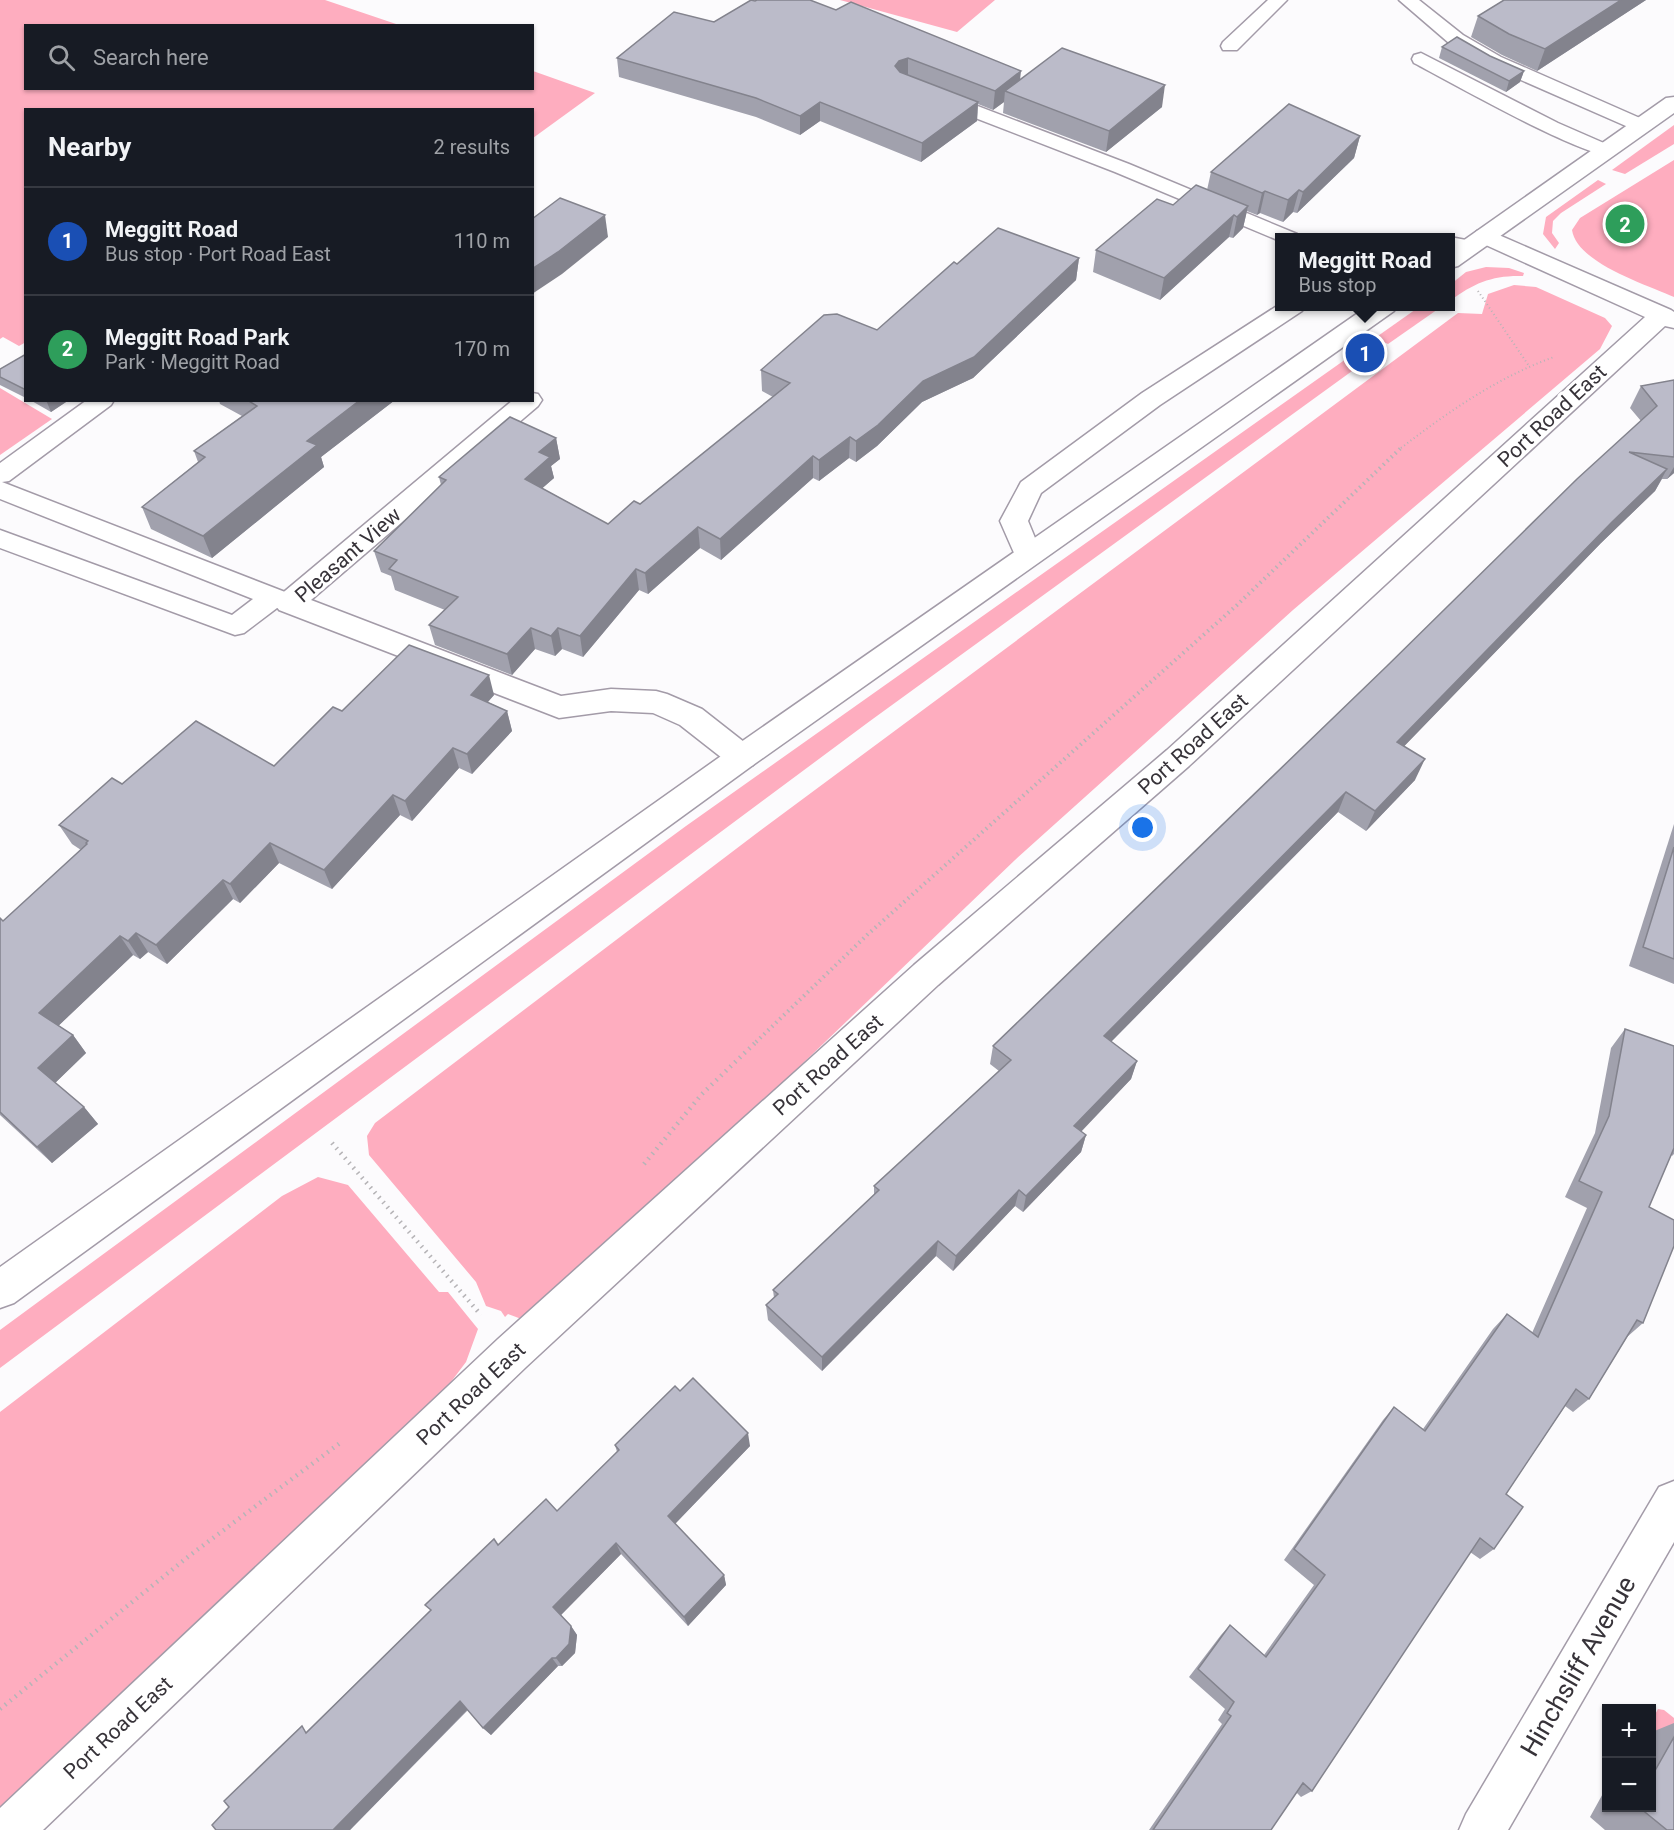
<!DOCTYPE html>
<meta charset="utf-8">
<style>
body{margin:0;font-family:Roboto,sans-serif;background:#20242c;color:#f1f3f6}
.controls{position:absolute;right:18px;bottom:18px;display:grid;overflow:hidden;border-radius:0px;box-shadow:0 2px 4px #0004}
.controls button{width:54px;height:54px;display:grid;place-items:center;padding:0;border:0;border-bottom:2px solid #363941;background:#171b24;color:#f1f3f6;font:30px sans-serif}
.you{position:absolute;left:1143px;top:828px;width:21px;height:21px;margin:-15px;border:4px solid #fff;border-radius:50%;background:#1a73e8;box-shadow:0 0 0 9px #1a73e833}
.badge{display:grid;place-items:center;width:39px;height:39px;border-radius:50%;background:#93b5b2;color:#fff;font-size:20px;font-weight:700}
.pin{position:absolute;translate:-50% -50%;border:3px solid #fff;box-shadow:0 2px 6px #0006}
.popup{position:absolute;left:1275px;top:233px;width:180px;height:78px;box-sizing:border-box;display:grid;place-content:center;border-radius:0px;background:#171b24;filter:drop-shadow(0 2px 4px #0005);font-size:20px;white-space:nowrap;color:#9ea1a6}
.popup b{font-size:22px;color:#f1f3f6}
.popup::after{content:'';position:absolute;left:50%;top:100%;margin-left:-12px;border:12px solid transparent;border-top-color:#171b24}
.list{margin:0;padding:0;list-style:none}
h2{display:flex;justify-content:space-between;align-items:center;height:78px;margin:0;padding:0 24px;font-size:26px}
h2 small{font-size:20px;font-weight:400;color:#9ea1a6}
.list li{display:grid;grid-template-columns:39px 1fr auto;gap:18px;align-items:center;box-sizing:border-box;height:108px;padding:0 24px;border-top:2px solid #363941}
.list b{display:block;font-size:22px;white-space:nowrap}
.list p{margin:0;font-size:20px;white-space:nowrap;color:#9ea1a6}
.list em{font-size:20px;font-style:normal;color:#9ea1a6}
.icon{flex:none;width:33px;height:33px;fill:none;stroke:currentColor;stroke-width:2;stroke-linecap:round;stroke-linejoin:round}
.map{position:relative;flex:none;width:1674px;height:1830px;overflow:hidden}
.search{position:absolute;background:#171b24;box-shadow:0 2px 4px #0004;left:24px;top:24px;width:510px;height:66px;display:flex;align-items:center;gap:15px;box-sizing:border-box;padding:0 21px;border-radius:0px;color:#9ea1a6;font-size:22px}
.panel{position:absolute;background:#171b24;box-shadow:0 2px 4px #0004;left:24px;top:108px;width:510px;height:294px;border-radius:0px}
.map>svg:first-child{display:block}
.green{fill:#feadbf}
.lines{fill:none;stroke-linecap:round;stroke-linejoin:round}
.service-casing{stroke:#a39ba8;stroke-width:3}
.minor-casing{stroke:#a39ba8;stroke-width:3}
.primary-casing{stroke:#a39ba8;stroke-width:3}
.path-far2{stroke:#b6b4b7;stroke-width:2;stroke-dasharray:1 3;stroke-linecap:butt}
.path-far1{stroke:#b6b4b7;stroke-width:4;stroke-dasharray:1.5 4;stroke-linecap:butt}
.path{stroke:#b6b4b7;stroke-width:4.5;stroke-dasharray:1.5 5;stroke-linecap:butt}
.service{fill:#fff;fill-rule:evenodd}
.minor{fill:#fff;fill-rule:evenodd}
.primary{fill:#fff;fill-rule:evenodd}
.wall{fill:#a1a1ad}
.shaded-wall{fill:#83838d}
.building{fill:#bbbbc9;stroke:#83838d;stroke-width:1.5}
.labels{text-anchor:middle;stroke-width:6;stroke-linejoin:round;paint-order:stroke}
.street-label{font-size:21px;fill:#373339;stroke:#fff}
.near-street-label{font-size:26px;fill:#373339;stroke:#fff}
</style>
<div class="map">
<svg width="1674" height="1830" viewBox="0 0 1674 1830">
<rect width="100%" height="100%" fill="#fcfbfd"/>
<g class="green">
<path d="M0,0H325L399,25L26,26V88H532L533,71L595,93L533,138L532,110H26V342L19,346L3,337L0,339Z"/>
<path d="M840,0H995L957,32Z"/>
<path d="M1674,125V144L1625,174L1612,170Z"/>
<path d="M1674,160V297C1645,284 1577,263 1572,230L1580,218Z"/>
<path d="M1598,180L1606,184L1561,213L1553,221L1552,233L1559,243L1555,249L1543,234L1546,217Z"/>
<path d="M1486,267L1509,268L1524,273L1523,276C1493,275 1474,283 1451,300V284L1466,272Z"/>
<path d="M1514,285L1536,287L1605,318L1612,326L1600,349L1293,610L1015,860L703,1159L524,1320L508,1314L505,1317L501,1311L486,1306L476,1282L369,1155L367,1136L375,1123L757,833L1458,313L1482,314L1488,294Z"/>
<path d="M1419,307H1441L1388,344L1375,338Z"/>
<path d="M1346,359L1359,366L870,721L0,1368V1330L686,826Z"/>
<path d="M0,388L52,419L0,455Z"/>
<path d="M318,1177L348,1185L439,1292H448L478,1329L466,1362L429,1411L0,1815V1412L282,1196Z"/>
<path d="M1658,1709L1664,1710L1674,1718V1765L1652,1746V1720Z"/>
</g>
<g class="lines">
<defs>
<g id="service">
<path d="M1268,0H1287L1237,50H1223L1221,46L1223,42Z"/>
<path d="M1399,0H1419L1463,35L1501,57L1649,122L1652,126L1649,130H1635L1487,65L1449,43Z"/>
<path d="M1421,53L1558,123L1613,147L1616,151L1613,155C1589,161 1445,79 1414,63L1412,59L1414,55Z"/>
<path d="M941,92L1129,164L1297,234L1300,238H1280V241L1115,172L934,102L931,98L934,94Z"/>
<path d="M87,400H114L111,405L9,481L2,482L298,597L302,603L298,609L289,612L277,608L244,633L235,635L0,548V530L232,615L253,599L0,499V463Z"/>
</g>
<g id="minor">
<path d="M1485,229L1671,310L1674,312V328L1665,326L1189,766L938,985L526,1367L43,1830H0V1808L498,1339L914,965L1167,750L1645,317L1477,241L1473,236L1477,231Z"/>
<path d="M1450,237L1477,242L1481,247L1477,252L1469,254L1450,251V238H1448Z"/>
<path d="M1280,304V306H1305L1302,311L1160,405L1041,493L1028,521L1042,555L1038,562L1028,565L1018,562L1000,521L1021,482L1142,393Z"/>
<path d="M532,393L538,394L542,400L538,406L311,600L561,696L611,689L656,691L667,694L702,709L753,749L757,757L753,765L742,769L731,765L680,725L653,713L611,711L559,718L279,610L275,603L279,596L513,400H532Z"/>
<path d="M1674,1481V1542L1508,1830H1459L1466,1814L1659,1487Z"/>
</g>
<g id="primary">
<path d="M1674,97V113L1458,266L1450,268V250L1666,98Z"/>
<path d="M1368,306H1397L1394,311L753,765L14,1303L0,1308V1267L731,749Z"/>
</g>
</defs>
<use href="#service" class="service-casing"/>
<use href="#minor" class="minor-casing"/>
<use href="#primary" class="primary-casing"/>
<g class="path-far2">
<path d="M1478,291L1529,366"/>
<path d="M1401,448C1448,412 1498,377 1554,357"/>
</g>
<path class="path-far1" d="M756,1042L867,935L1237,605L1403,446"/>
<g class="path">
<path d="M332,1143L481,1315"/>
<path d="M644,1164L702,1094L758,1040"/>
<path d="M0,1709L189,1556L340,1443"/>
</g>
<use href="#service" class="service"/>
<use href="#minor" class="minor"/>
<use href="#primary" class="primary"/>
</g>
<g class="wall">
<path d="M751,0L1020,79L1162,107L1106,152L1003,113L1004,102L993,110L978,104L977,121L921,162L820,121L800,135L756,117L619,77L617,58L714,22Z"/>
<path d="M1504,0H1646L1537,71L1502,55L1471,37L1478,16Z"/>
<path d="M1442,47L1490,56L1524,71L1520,82L1506,92L1439,58Z"/>
<path d="M1360,136L1354,158L1297,213L1293,212L1283,222L1260,213L1257,215L1247,211L1243,228L1233,238L1229,237L1160,300L1093,272L1096,250L1173,205L1207,190L1211,172Z"/>
<path d="M1079,258L1076,280L973,378L922,402L877,446L856,462L849,458L819,481L813,478L721,560L700,548L648,594L639,590L583,657L562,649L555,656L535,649L512,675L435,645L429,625L445,610L395,590L391,576L381,572L374,551L441,485L439,477L556,438L560,459L551,466L554,478L542,488L608,524L640,504L773,397L762,391L761,370L877,330L957,264Z"/>
<path d="M26,354V398L0,385V369Z"/>
<path d="M1674,380V473L1667,479H1662L1655,491L1601,543L1403,747L1415,780L1366,831L1338,812L1111,1042L1137,1061L1131,1079L1081,1132L1086,1135L1081,1152L1023,1212L1015,1206L953,1271L936,1256L822,1371L768,1320L766,1305L774,1298L773,1290L874,1195V1186L999,1071L990,1064L993,1046L1641,421L1630,408L1641,386Z"/>
<path d="M30,400H69L51,412Z"/>
<path d="M219,400H395L321,457L324,467L212,558L151,529L142,507L198,462L194,451L242,416L220,404Z"/>
<path d="M494,695L488,702L507,711L512,731L472,774L459,768L412,821L400,815L332,889L279,863L240,903L233,899L167,964L148,952L140,959L133,955L58,1026L73,1035L86,1053L55,1083L84,1107L98,1124L52,1163L0,1115V918L3,921L81,850L72,844L59,825L122,784L274,766L342,711Z"/>
<path d="M1674,824V984L1629,966Z"/>
<path d="M1625,1029L1674,1046V1154L1672,1156L1671,1155L1649,1207L1643,1323L1627,1337L1589,1399L1573,1412L1565,1406L1506,1494L1494,1549L1480,1559L1470,1552L1312,1791L1301,1797L1296,1792L1271,1830H1149L1222,1724L1218,1720L1225,1709L1189,1677L1221,1635L1230,1625L1264,1655L1314,1585L1284,1560L1383,1420L1394,1407L1423,1429L1493,1329L1507,1314L1532,1333L1587,1208L1565,1197L1595,1133L1611,1048Z"/>
<path d="M680,1391L750,1446L675,1524L724,1575L726,1585L688,1626L621,1554L561,1615L571,1626L577,1635L575,1653L562,1666H558L491,1735L483,1728L468,1710L350,1830L229,1807L498,1545L557,1511L617,1452L615,1445Z"/>
<path d="M1674,1723V1830H1605L1590,1817L1606,1788V1808H1652V1732Z"/>
</g>
<g class="shaded-wall">
<path d="M1621,0H1646L1537,71L1545,49Z"/>
<path d="M908,58V77L898,80L895,66L899,61Z"/>
<path d="M1021,71L1019,90L1005,91L1004,102L993,110L995,91Z"/>
<path d="M1524,71L1520,82L1506,92L1509,81Z"/>
<path d="M1165,85L1162,107L1106,152L1109,131Z"/>
<path d="M820,102V121L800,135V116Z"/>
<path d="M978,102L977,121L921,162L922,143Z"/>
<path d="M1360,136L1354,158L1297,213L1303,192Z"/>
<path d="M1299,190L1293,212L1283,222L1288,200Z"/>
<path d="M1265,191L1260,213L1257,215L1262,193Z"/>
<path d="M1248,206L1243,228L1233,238L1237,217Z"/>
<path d="M605,215L608,237L562,274L532,294V269Z"/>
<path d="M1234,215L1229,237L1160,300L1164,278Z"/>
<path d="M1079,258L1076,280L973,378L922,402L877,446L856,462V441L923,381Z"/>
<path d="M46,400H69L51,412Z"/>
<path d="M360,400H395L321,457L324,467L212,558L203,536L307,441Z"/>
<path d="M850,437L849,458L819,481V460Z"/>
<path d="M556,438L560,459L551,466L554,478L529,500L525,479L539,452Z"/>
<path d="M813,456V478L721,560L720,539Z"/>
<path d="M1674,467V473L1667,479Z"/>
<path d="M1667,469L1655,491L1601,543L1388,763L1397,742L1612,522Z"/>
<path d="M698,527L700,548L648,594L645,573Z"/>
<path d="M636,569L639,590L583,657L580,636Z"/>
<path d="M531,628L535,649L512,675L507,654Z"/>
<path d="M558,628L562,649L555,656L551,636Z"/>
<path d="M489,675L494,695L476,715L471,695Z"/>
<path d="M507,711L512,731L472,774L467,754Z"/>
<path d="M453,748L459,768L412,821L405,801Z"/>
<path d="M1425,759L1415,780L1366,831L1375,811Z"/>
<path d="M1346,792L1338,812L1099,1054L1104,1036Z"/>
<path d="M393,795L400,815L332,889L324,870Z"/>
<path d="M270,843L279,863L240,903L230,884Z"/>
<path d="M223,880L233,899L167,964L156,945Z"/>
<path d="M136,933L148,952L140,959L128,941Z"/>
<path d="M120,936L133,955L53,1031L39,1013Z"/>
<path d="M73,1035L86,1053L52,1086L38,1068Z"/>
<path d="M1137,1061L1131,1079L1070,1143L1074,1126Z"/>
<path d="M84,1107L98,1124L52,1163L37,1147Z"/>
<path d="M1086,1135L1081,1152L1023,1212L1026,1196Z"/>
<path d="M1019,1190L1015,1206L953,1271L956,1256Z"/>
<path d="M938,1241L936,1256L822,1371V1357Z"/>
<path d="M748,1433L750,1446L672,1527L668,1516Z"/>
<path d="M616,1543L621,1554L560,1616L553,1607Z"/>
<path d="M724,1575L726,1585L688,1626L684,1617Z"/>
<path d="M571,1626L577,1635L575,1653L562,1666L556,1658Z"/>
<path d="M552,1658L558,1666L491,1735L483,1728Z"/>
<path d="M460,1701L469,1708L350,1830H333Z"/>
</g>
<g class="building">
<path d="M751,0L755,1L757,0H810L836,10L851,2L1021,71L995,91L908,58L899,61L895,66L900,72L978,102L922,143L820,102L800,116L756,98L617,58L674,12L714,22Z"/>
<path d="M1504,0H1621L1545,49L1509,34L1478,16Z"/>
<path d="M1457,37L1490,56L1524,71L1509,81L1442,47Z"/>
<path d="M1062,48L1165,85L1109,131L1005,91Z"/>
<path d="M1289,104L1360,136L1303,192L1299,190L1288,200L1265,191L1262,193L1211,172Z"/>
<path d="M1196,185L1248,206L1237,217L1234,215L1164,278L1096,250L1157,199L1173,205Z"/>
<path d="M560,198L605,215L558,252L532,269V219Z"/>
<path d="M998,228L1079,258L974,357L923,381L878,425L856,441L850,437L819,460L813,456L720,539L698,527L645,573L636,569L580,636L558,628L551,636L531,628L507,654L429,625L458,597L389,569L397,560L374,551L446,480L439,477L510,417L556,438L539,452L550,457L525,479L608,524L634,501L640,504L790,383L761,370L824,315L837,314L877,330L954,262L957,264Z"/>
<path d="M26,354V390L0,377V369Z"/>
<path d="M1674,380V457L1629,452L1667,469L1612,522L1397,742L1425,759L1375,811L1346,792L1104,1036L1137,1061L1074,1126L1086,1135L1026,1196L1019,1190L956,1256L938,1241L822,1357L766,1305L778,1294L773,1290L879,1190L874,1186L1011,1060L993,1046L1387,666L1577,479L1657,406L1641,386Z"/>
<path d="M247,400H360L307,441L317,445L203,536L142,507L205,457L194,451L257,406Z"/>
<path d="M409,645L489,675L471,695L507,711L467,754L453,748L405,801L393,795L324,870L270,843L230,884L223,880L156,945L136,933L128,941L120,936L39,1013L73,1035L38,1068L84,1107L37,1147L0,1112V918L3,921L87,844L86,843L88,841L59,825L112,778L122,784L196,721L274,766L333,707L342,711Z"/>
<path d="M1674,847V959L1643,947Z"/>
<path d="M1625,1029L1674,1046V1148L1649,1207L1674,1220V1246L1643,1323L1637,1320L1589,1399L1576,1389L1506,1494L1523,1507L1494,1549L1480,1538L1312,1791L1303,1783L1271,1830H1153L1231,1716L1227,1713L1234,1702L1198,1669L1230,1625L1266,1657L1325,1575L1294,1549L1394,1407L1425,1431L1507,1314L1538,1337L1602,1192L1579,1181L1609,1116Z"/>
<path d="M693,1378L748,1433L668,1516L724,1575L684,1617L616,1543L553,1607L571,1626L569,1644L556,1658H552L483,1728L460,1701L333,1830H216L212,1825L229,1807L224,1801L302,1726L306,1733L431,1610L425,1605L494,1539L498,1545L546,1499L557,1511L619,1450L615,1445L675,1386L680,1391Z"/>
<path d="M1674,1737V1830H1667L1640,1808H1652V1776Z"/>
</g>
<g class="labels">
<g class="street-label">
<text transform="translate(1552 416) rotate(-43)" y="7">Port Road East</text>
<text transform="translate(348 555) rotate(-41)" y="7">Pleasant View</text>
<text transform="translate(1193 744) rotate(-42)" y="7">Port Road East</text>
<text transform="translate(828 1065) rotate(-42)" y="7">Port Road East</text>
<text transform="translate(471 1394) rotate(-43)" y="7">Port Road East</text>
<text transform="translate(118 1728) rotate(-43)" y="7">Port Road East</text>
</g>
<g class="near-street-label">
<text transform="translate(1578 1666) rotate(-60)" y="9">Hinchsliff Avenue</text>
</g>
</g>
</svg>
<div class="controls">
<button>+</button>
<button>−</button>
</div>
<div class="you"></div>
<div class="pin badge" style="left:1365px;top:353px;background:#1a4fb4">1</div>
<div class="popup"><b>Meggitt Road</b>Bus stop</div>
<div class="pin badge" style="left:1625px;top:224px;background:#2e9e5b">2</div>
<div class="search"><svg class="icon" aria-label="search" viewBox="0 0 24 24"><circle cx="10" cy="10" r="6"/><path d="M15 15l6 6"/></svg>Search here</div>
<section class="panel">
<h2>Nearby<small>2 results</small></h2>
<ul class="list">
<li><span class="badge" style="background:#1a4fb4">1</span><div><b>Meggitt Road</b><p>Bus stop · Port Road East</p></div><em>110 m</em></li>
<li><span class="badge" style="background:#2e9e5b">2</span><div><b>Meggitt Road Park</b><p>Park · Meggitt Road</p></div><em>170 m</em></li>
</ul>
</section>
</div>
